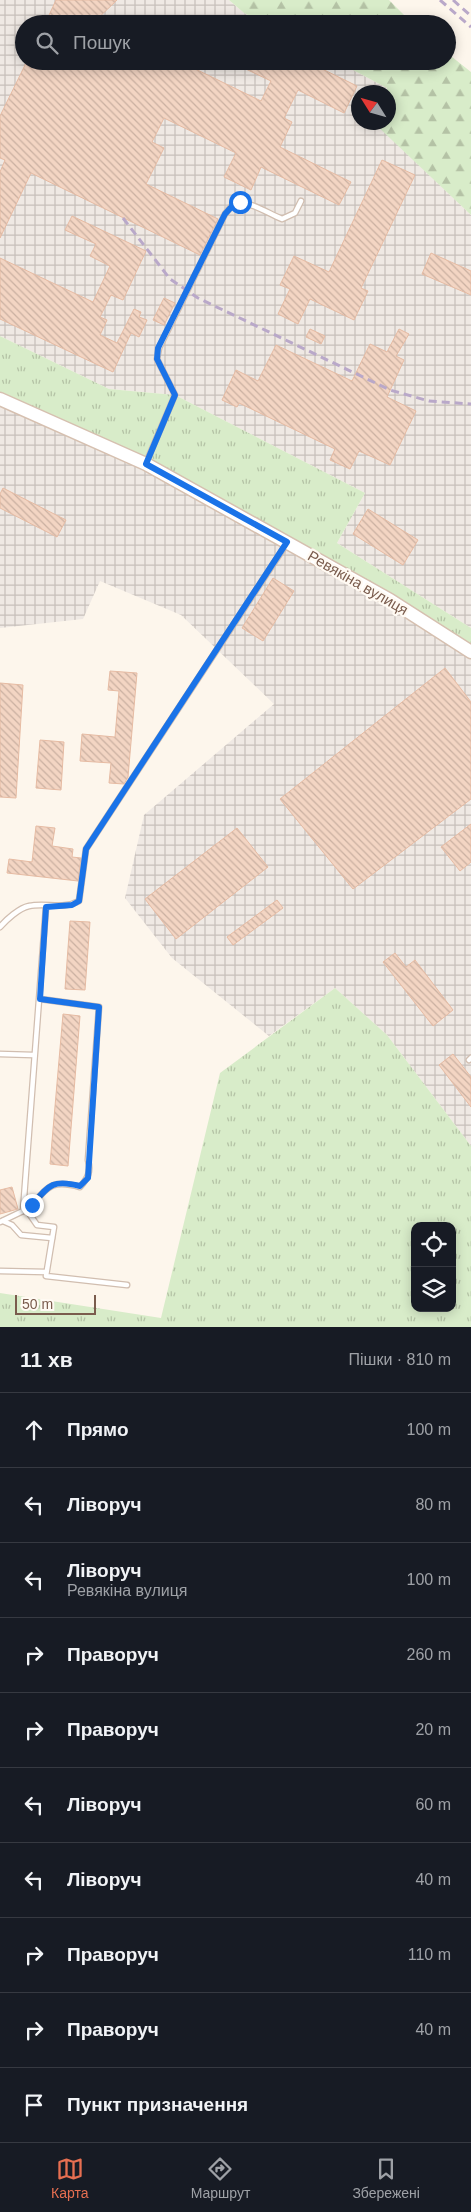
<!DOCTYPE html>
<html lang="uk">
<meta charset="utf-8">
<style>
body{margin:0;font-family:Helvetica,sans-serif;background:#20242c;color:#f1f3f6}
.controls{position:absolute;right:15px;bottom:15px;display:grid;overflow:hidden;border-radius:10px;box-shadow:0 2px 12px #0003}
.controls button{width:45px;height:45px;display:grid;place-items:center;padding:0;border:0;border-bottom:1px solid #363941;background:#171b24;color:#f1f3f6;font:25px sans-serif}
.compass{position:absolute;left:351px;top:85px;width:45px;height:45px;border-radius:50%;background:#171b24;box-shadow:0 2px 12px #0003;rotate:307deg}
.scale{position:absolute;left:15px;bottom:12px;width:81px;box-sizing:border-box;padding-left:5px;border:2px solid #7a5c4d;border-top:0;font-size:14px;line-height:18px;white-space:nowrap;color:#7a5c4d;-webkit-text-stroke:4px #fffaf3;paint-order:stroke}
.stop{position:absolute;width:15px;height:15px;margin:-11px;border:4px solid #1a73e8;border-radius:50%;background:#fff}
.stop.end{background:#1a73e8;border-color:#fff;box-shadow:0 1px 5px #0008}
.list{margin:0;padding:0;list-style:none}
h2{display:flex;justify-content:space-between;align-items:center;height:65px;margin:0;padding:0 20px;font-size:21px}
h2 small{font-size:16px;font-weight:400;color:#9ea1a6}
.list li{display:grid;grid-template-columns:32px 1fr auto;gap:15px;align-items:center;box-sizing:border-box;height:75px;padding:0 20px;border-top:1px solid #363941}
.list b{display:block;font-size:19px;white-space:nowrap}
.list p{margin:0;font-size:16px;white-space:nowrap;color:#9ea1a6}
.list em{font-size:16px;font-style:normal;color:#9ea1a6}
.icon{flex:none;width:28px;height:28px;fill:none;stroke:currentColor;stroke-width:2;stroke-linecap:round;stroke-linejoin:round}
.map{position:relative;flex:none;width:471px;height:1327px;overflow:hidden}
.search{position:absolute;background:#171b24;box-shadow:0 2px 12px #0003;left:15px;right:15px;top:15px;height:55px;display:flex;align-items:center;gap:12px;box-sizing:border-box;padding:0 18px;border-radius:28px;color:#9ea1a6;font-size:19px}
.sheet{height:815px;background:#171b24}
nav{display:flex;justify-content:space-around;align-items:center;box-sizing:border-box;height:70px;border-top:1px solid #363941;background:#171b24;font-size:14px;color:#9ea1a6}
nav a{display:grid;justify-items:center;gap:2px}
nav .on{color:#e76f51}
.map>svg:first-child{display:block}
.industrial{fill:url(#industrial-grid)}
.grass{fill:url(#grass-tufts);fill-rule:evenodd}
.forest{fill:url(#forest-firs)}
.building{fill:url(#building-back-hatch);stroke:#e6bba3}
.lines{fill:none;stroke-linecap:round;stroke-linejoin:round}
.lane-casing{stroke:#d1beb0;stroke-width:7}
.secondary-casing{stroke:#d6c0b0;stroke-width:15}
.lane{stroke:#fff;stroke-width:4.5}
.secondary{stroke:#fff;stroke-width:12}
.rail{stroke:#b9a8c9;stroke-width:3;stroke-dasharray:8 5;stroke-linecap:butt}
.route{stroke:#1a73e8;stroke-width:6}
.labels{text-anchor:middle;stroke-width:4.5;stroke-linejoin:round;paint-order:stroke}
.street-label{font-size:15px;fill:#7a5c4d;stroke:#fffaf3}
</style>
<div class="map">
<svg width="471" height="1327" viewBox="0 0 471 1327">
<defs>
<pattern id="industrial-grid" width="8" height="8" patternUnits="userSpaceOnUse" patternTransform="scale(1.25)"><rect width="8" height="8" fill="#efe9e4"/><path d="M0 4h8M4 0v8" fill="none" stroke="#c7c0bb"/></pattern>
<pattern id="grass-tufts" width="24" height="20" patternUnits="userSpaceOnUse" patternTransform="scale(1.25)"><rect width="24" height="20" fill="#d8ecc9"/><path d="M3 7l-1-3M5 7V3M7 7l1-3M15 17l-1-3M17 17v-4M19 17l1-3" fill="none" stroke="#b4c2a5"/></pattern>
<pattern id="forest-firs" width="22" height="20" patternUnits="userSpaceOnUse" patternTransform="scale(1.25)"><rect width="22" height="20" fill="#d8ecc9"/><path d="M5 1l3.5 6h-7zM16 11l3.5 6h-7z" fill="#b4c2a5"/></pattern>
<pattern id="building-back-hatch" width="6" height="6" patternUnits="userSpaceOnUse" patternTransform="scale(1.25)"><rect width="6" height="6" fill="#f3d5c3"/><path d="M-1 5l2 2M0 0l6 6M5-1l2 2" fill="none" stroke="#cab0a1"/></pattern>
</defs>
<rect width="100%" height="100%" fill="#fdf6ec"/>
<g class="industrial">
<path d="M0,0H229L244,13L264,24H24V61H336L387,88L385,92H358V122L375,123L471,215V628L337,543L365,493L175,395L109,389L0,336Z"/>
<path d="M0,399L146,464L471,652V1146L387,1035L335,988L269,1036L172,958L125,898L144,815L274,704L181,615L100,581L83,619L0,628Z"/>
</g>
<g class="grass">
<path d="M0,336L109,389L175,395L365,493L337,543L471,628V652L146,464L0,399Z"/>
<path d="M335,988L387,1035L471,1146V1327H0V1293L161,1318L220,1073ZM415,1226H452V1308H415Z"/>
</g>
<g class="forest">
<path d="M229,0H389L413,24H264L244,13Z"/>
<path d="M447,53L471,72V215L375,124L388,122L387,88L336,61H447Z"/>
</g>
<g class="building">
<path d="M56,0H117L92,24H45Z"/>
<path d="M27,61H179L261,101L271,81L229,61H306L357,86L344,113L298,90L284,118L292,122L280,147L351,182L339,205L261,167L251,190L224,177L236,153L164,118L152,142L164,148L146,184L218,219L200,255L31,173L0,238V172L5,160L0,158V116Z"/>
<path d="M382,160L415,175L361,288L368,291L354,320L310,299L298,324L278,314L290,289L280,285L294,256L329,272Z"/>
<path d="M72,216L146,251L123,300L111,295L100,317L107,320L100,335L117,343L134,309L141,312L139,317L147,320L139,337L131,333L113,372L0,319V258L93,302L110,266L90,256L96,244L65,230Z"/>
<path d="M431,253L471,271V295L422,274Z"/>
<path d="M164,298L175,303L164,325L153,320Z"/>
<path d="M310,329L325,336L321,344L306,337Z"/>
<path d="M399,329L409,334L396,356L404,360L387,397L416,411L390,465L359,451L350,469L330,460L335,449L239,403L237,407L222,400L236,370L258,381L276,345L352,381L370,344L387,352Z"/>
<path d="M3,488L66,520L57,537L0,508V494Z"/>
<path d="M368,509L418,540L403,565L353,534Z"/>
<path d="M273,578L294,591L263,641L242,628Z"/>
<path d="M445,668L471,702V799L353,889L280,799Z"/>
<path d="M110,671L137,673L128,777L124,784L109,783L111,763L80,761L82,734L115,737L119,691L108,690Z"/>
<path d="M0,683L23,685L16,798L0,797Z"/>
<path d="M40,740L64,742L61,790L36,788Z"/>
<path d="M471,824V862L460,871L441,847Z"/>
<path d="M36,826L55,828L52,846L73,849L72,857L81,858L78,881L7,873L9,859L32,862Z"/>
<path d="M237,828L268,867L176,939L145,899Z"/>
<path d="M277,900L283,908L233,945L227,937Z"/>
<path d="M70,921L90,922L85,990L65,989Z"/>
<path d="M395,953L406,967L415,960L453,1010L433,1026L383,962Z"/>
<path d="M63,1014L80,1016L68,1166L50,1164Z"/>
<path d="M453,1054L471,1077V1107L439,1065Z"/>
<path d="M12,1187L18,1209L0,1214V1190Z"/>
</g>
<g class="lines">
<defs>
<g id="lane">
<path d="M146,463L175,395L157,359L159,348L225,214L234,203C251,201 267,213 282,219L295,213L301,201"/>
<path d="M0,927C6,920 19,908 29,906C45,902 63,910 79,901L86,849L287,543"/>
<path d="M0,1054L33,1055"/>
<path d="M469,1060L471,1058"/>
<path d="M26,1209L37,1225L54,1227L46,1276L127,1285"/>
<path d="M23,1211C48,1194 43,1177 80,1187C88,1178 91,1172 88,1160L99,1007L40,999"/>
<path d="M3,1221L12,1225L21,1235L52,1238"/>
<path d="M0,1222L23,1211L46,907"/>
<path d="M0,1271L46,1272"/>
</g>
<path id="secondary" d="M0,399L146,464L390,600L471,652"/>
</defs>
<use href="#lane" class="lane-casing"/>
<use href="#secondary" class="secondary-casing"/>
<use href="#lane" class="lane"/>
<use href="#secondary" class="secondary"/>
<g class="rail">
<path d="M440,0L471,27"/>
<path d="M453,0L471,16"/>
<path d="M123,218L170,279L198,298L390,390L429,401L471,404"/>
</g>
</g>
<g class="lines">
<path class="route" d="M32,1205C49,1185 53,1179 80,1186L88,1178L99,1007L40,999L46,907L72,905L79,901L86,849L287,542L146,464L175,395L157,359L158,348L225,214L234,204L240,202"/>
</g>
<g class="labels">
<g class="street-label">
<text transform="translate(358 583) rotate(30)" y="5">Ревякіна вулиця</text>
</g>
</g>
</svg>
<div class="controls">
<button><svg class="icon" aria-label="locate" viewBox="0 0 24 24"><circle cx="12" cy="12" r="6"/><path d="M12 2v4M12 18v4M2 12h4M18 12h4"/></svg></button>
<button><svg class="icon" aria-label="layers" viewBox="0 0 24 24"><path d="M12 4l9 5-9 5-9-5zM3 14l9 5 9-5"/></svg></button>
</div>
<svg class="compass" viewBox="-18 -18 36 36"><path d="M0-13l5 13h-10z" fill="#e53935"/><path d="M0 13l5-13h-10z" fill="#9ea1a6"/></svg>
<div class="scale">50 m</div>
<div class="stop" style="left:240px;top:202px"></div>
<div class="stop end" style="left:32px;top:1205px"></div>
<div class="search"><svg class="icon" aria-label="search" viewBox="0 0 24 24"><circle cx="10" cy="10" r="6"/><path d="M15 15l6 6"/></svg>Пошук</div>
</div>
<section class="sheet">
<h2>11 хв<small>Пішки · 810 m</small></h2>
<ul class="list">
<li><svg class="icon" aria-label="ahead" viewBox="0 0 24 24"><path d="M12 20V5M6 11l6-6 6 6"/></svg><div><b>Прямо</b></div><em>100 m</em></li>
<li><svg class="icon" aria-label="left" viewBox="0 0 24 24"><path d="M17 20v-9H6M10 6l-5 5 5 5"/></svg><div><b>Ліворуч</b></div><em>80 m</em></li>
<li><svg class="icon" aria-label="left" viewBox="0 0 24 24"><path d="M17 20v-9H6M10 6l-5 5 5 5"/></svg><div><b>Ліворуч</b><p>Ревякіна вулиця</p></div><em>100 m</em></li>
<li><svg class="icon" aria-label="right" viewBox="0 0 24 24"><path d="M7 20v-9h11M14 6l5 5-5 5"/></svg><div><b>Праворуч</b></div><em>260 m</em></li>
<li><svg class="icon" aria-label="right" viewBox="0 0 24 24"><path d="M7 20v-9h11M14 6l5 5-5 5"/></svg><div><b>Праворуч</b></div><em>20 m</em></li>
<li><svg class="icon" aria-label="left" viewBox="0 0 24 24"><path d="M17 20v-9H6M10 6l-5 5 5 5"/></svg><div><b>Ліворуч</b></div><em>60 m</em></li>
<li><svg class="icon" aria-label="left" viewBox="0 0 24 24"><path d="M17 20v-9H6M10 6l-5 5 5 5"/></svg><div><b>Ліворуч</b></div><em>40 m</em></li>
<li><svg class="icon" aria-label="right" viewBox="0 0 24 24"><path d="M7 20v-9h11M14 6l5 5-5 5"/></svg><div><b>Праворуч</b></div><em>110 m</em></li>
<li><svg class="icon" aria-label="right" viewBox="0 0 24 24"><path d="M7 20v-9h11M14 6l5 5-5 5"/></svg><div><b>Праворуч</b></div><em>40 m</em></li>
<li><svg class="icon" aria-label="arrive" viewBox="0 0 24 24"><path d="M6 21V4h12l-3 4 3 4H6"/></svg><div><b>Пункт призначення</b></div></li>
</ul>
</section>
<nav>
<a class="on"><svg class="icon" aria-label="map" viewBox="0 0 24 24"><path d="M3 6l6-2 6 2 6-2v14l-6 2-6-2-6 2zM9 4v14M15 6v14"/></svg>Карта</a>
<a><svg class="icon" aria-label="directions" viewBox="0 0 24 24"><path d="M12 3l9 9-9 9-9-9zM9 14v-3h6M13 9l2 2-2 2"/></svg>Маршрут</a>
<a><svg class="icon" aria-label="saved" viewBox="0 0 24 24"><path d="M7 4h10v16l-5-4-5 4z"/></svg>Збережені</a>
</nav>
